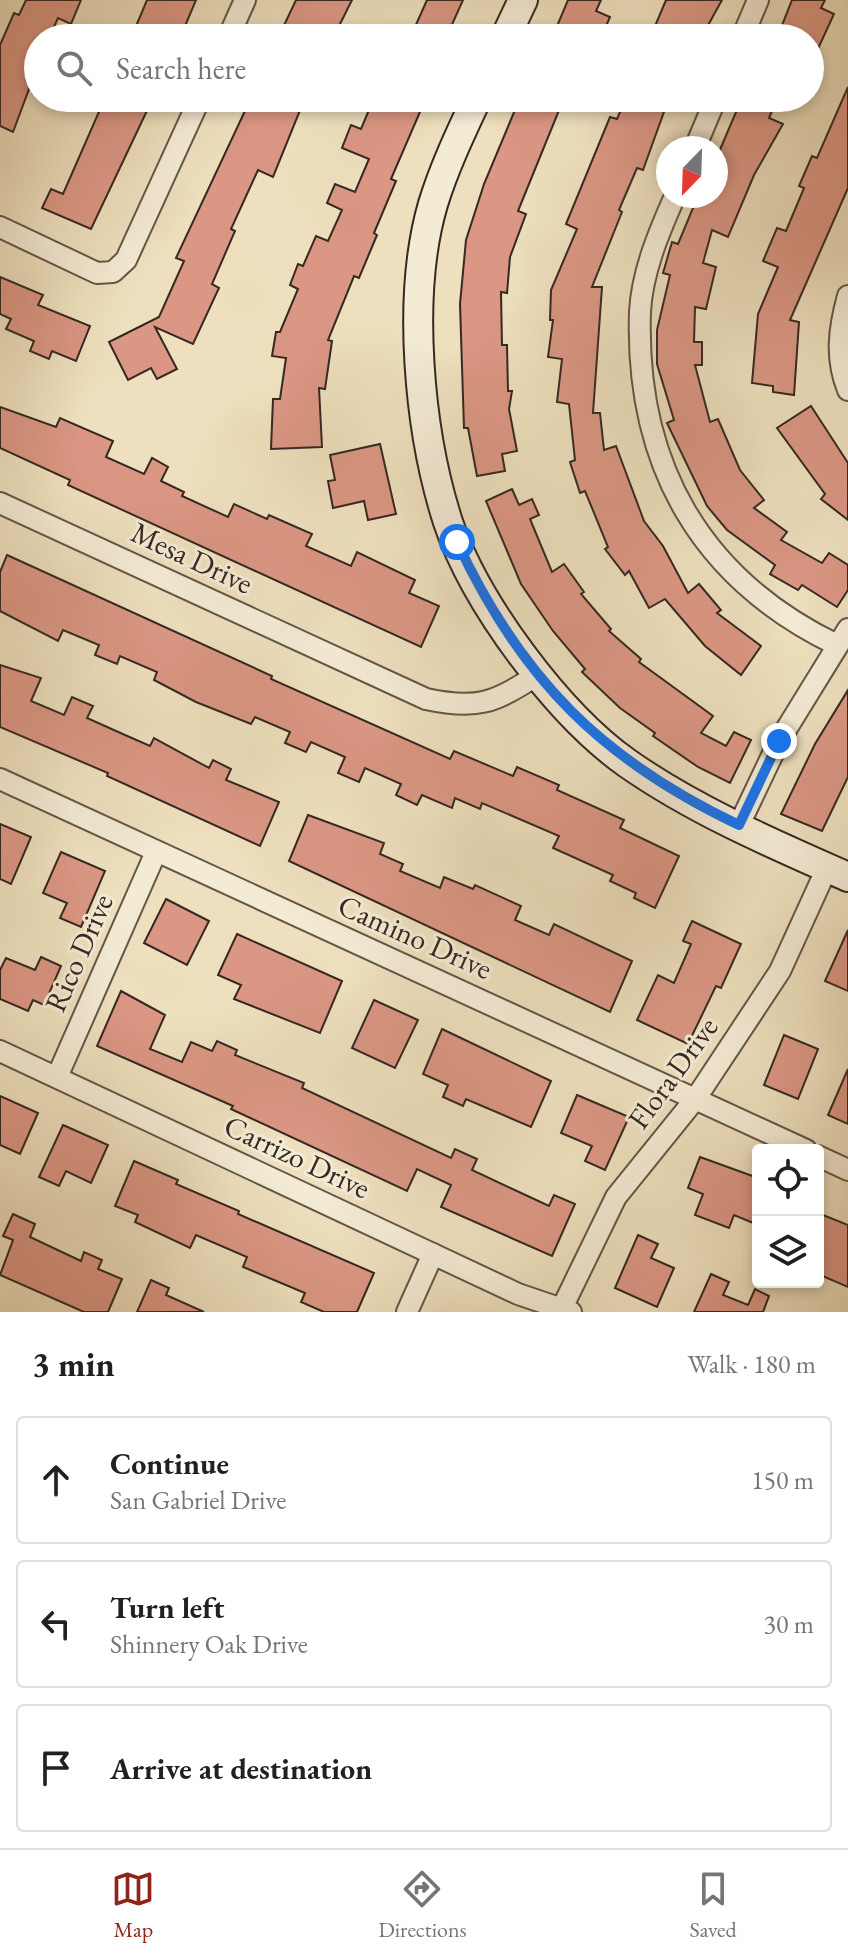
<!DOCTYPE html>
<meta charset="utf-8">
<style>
body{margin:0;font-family:"EB Garamond",serif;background:#f2f2f2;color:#202124}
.controls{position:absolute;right:24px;bottom:24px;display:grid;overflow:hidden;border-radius:8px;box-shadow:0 4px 12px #0003}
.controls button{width:72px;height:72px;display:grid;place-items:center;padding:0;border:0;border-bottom:2px solid #e0e0e0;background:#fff;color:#202124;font:40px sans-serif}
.compass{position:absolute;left:656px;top:136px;width:72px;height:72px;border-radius:50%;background:#fff;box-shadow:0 4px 12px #0003;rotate:203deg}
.stop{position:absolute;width:24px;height:24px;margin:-18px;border:6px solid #1a73e8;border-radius:50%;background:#fff}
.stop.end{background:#1a73e8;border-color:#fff;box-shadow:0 2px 8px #0008}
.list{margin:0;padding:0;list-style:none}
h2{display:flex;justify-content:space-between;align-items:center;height:104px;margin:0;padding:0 32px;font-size:34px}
h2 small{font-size:26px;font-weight:400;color:#757577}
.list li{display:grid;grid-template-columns:52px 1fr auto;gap:24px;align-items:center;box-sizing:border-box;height:128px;margin:0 16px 16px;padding:0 16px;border:2px solid #e0e0e0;border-radius:8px}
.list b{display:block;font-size:30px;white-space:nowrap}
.list p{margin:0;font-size:26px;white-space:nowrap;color:#757577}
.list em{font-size:26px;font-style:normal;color:#757577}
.icon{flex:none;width:44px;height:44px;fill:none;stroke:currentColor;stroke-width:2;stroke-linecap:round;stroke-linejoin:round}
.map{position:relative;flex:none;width:848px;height:1312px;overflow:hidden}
.search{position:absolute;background:#fff;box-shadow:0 4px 12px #0003;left:24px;right:24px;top:24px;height:88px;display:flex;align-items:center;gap:20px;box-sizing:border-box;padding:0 28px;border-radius:44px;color:#757577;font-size:30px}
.sheet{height:536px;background:#fff}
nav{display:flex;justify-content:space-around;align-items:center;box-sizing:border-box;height:112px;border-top:2px solid #e0e0e0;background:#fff;font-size:22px;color:#757577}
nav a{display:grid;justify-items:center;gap:4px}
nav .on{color:#8f2418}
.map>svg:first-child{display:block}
.building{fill:#db9784;stroke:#352823;stroke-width:2}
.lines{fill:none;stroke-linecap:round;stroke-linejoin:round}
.street-casing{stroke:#63564a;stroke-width:24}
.secondary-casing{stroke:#352823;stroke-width:32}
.street{stroke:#f4ebd5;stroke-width:20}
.secondary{stroke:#f4ebd5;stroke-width:28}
.route{stroke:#1a73e8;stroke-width:10}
.labels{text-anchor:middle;stroke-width:6;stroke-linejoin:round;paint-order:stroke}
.street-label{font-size:30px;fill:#352823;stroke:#f4ebd5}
</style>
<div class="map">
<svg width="848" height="1312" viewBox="0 0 848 1312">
<rect width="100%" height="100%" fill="#eee0be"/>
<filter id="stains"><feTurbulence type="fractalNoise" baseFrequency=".0025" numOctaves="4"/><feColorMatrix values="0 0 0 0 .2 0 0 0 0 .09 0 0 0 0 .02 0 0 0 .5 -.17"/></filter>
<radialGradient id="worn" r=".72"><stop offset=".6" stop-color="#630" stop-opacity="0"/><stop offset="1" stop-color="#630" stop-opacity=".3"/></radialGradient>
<g class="building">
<path d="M26,0H81L71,24L58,18L49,38H38V65L13,132L0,126V45L14,13L19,15Z"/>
<path d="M147,0H196L180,38H131Z"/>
<path d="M296,0H352L333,38H278Z"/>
<path d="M427,0H463L446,38H410Z"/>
<path d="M568,0H601L596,11L610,17L601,38H552Z"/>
<path d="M666,0H722L701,38H650Z"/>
<path d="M792,0H825L821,8L834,14L810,66V38H777Z"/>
<path d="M848,87V188L790,320L799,322L794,395L773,392V386L752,383L758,314L778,267L763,261L777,228L786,231L804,188L799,186L812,156L817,158Z"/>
<path d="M105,98H153L91,229L42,208L51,189L63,194Z"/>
<path d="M251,98H305L273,177L258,170L231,229L235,231L212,284L219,288L193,344L155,327L177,369L157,379L151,368L128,380L109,342L159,317L184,261L176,258Z"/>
<path d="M374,98H426L391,179L396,181L374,233L377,235L359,278L354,276L328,340L332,341L325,389L319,388L322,447L271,449L273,399H280L286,358L272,356L276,332H280L298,289L290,285L298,264L303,266L316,236L328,241L342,210L327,203L335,184L355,192L369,159L342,148L351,125L361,129Z"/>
<path d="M520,98H564L518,211L526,214L510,257L507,293L501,292L502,345H507L508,391H512L509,409L517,451L502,454L505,471L477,476L468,428H464L460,304L466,240L484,184Z"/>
<path d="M626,98L636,103L638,98H669L643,170L637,168L619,210L622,212L592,287H602L593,413H600L604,450L616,446L644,521L663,546L688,593L699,584L721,610L717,613L761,646L741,675L705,646L665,599L649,608L629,571L625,575L605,549L608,547L585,491L580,493L570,462L575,460L569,404L557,402L562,359L548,357L553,320H550L551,290L577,229L566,224L610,117L617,119Z"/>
<path d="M742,98H759L775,104L769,118L783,124L754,175L728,237L712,230L703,263L716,267L706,309L695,307L694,342H702V365H695L710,422L718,419L740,470L764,500L754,508L787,532L781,540L822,563L829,553L848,565V590L837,607L802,585L798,590L770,574L775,565L727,530L707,506L667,423L674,420L657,364V330L670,275L663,273L672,242L678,244L698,196H716V159Z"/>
<path d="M0,277L43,295L38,305L90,326L76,361L52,351L49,359L30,351L34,341L6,329L11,319L0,314Z"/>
<path d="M811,406L848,463V520L821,499L825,494L777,428Z"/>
<path d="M0,407L56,427L60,418L113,441L106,457L144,474L152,458L168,467L161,481L184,492L182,496L228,517L234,504L267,519L269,515L312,534L306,546L351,566L357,552L415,580L409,593L439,606L421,647L68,485L70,480L0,448Z"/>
<path d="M380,444L396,514L368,520L364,501L333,508L328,481L335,480L330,455Z"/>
<path d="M512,489L519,505L532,499L539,515L530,519L552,572L564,564L584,592L581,594L611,629L609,631L641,659L639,662L713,716L701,733L726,746L734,732L751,740L730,783L698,767L653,736L655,733L620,708L582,672L585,669L553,631L521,584L486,501Z"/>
<path d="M7,555L272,676L271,679L450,759L454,751L513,776L517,767L559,785L557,790L624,820L620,828L679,856L655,908L634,898L636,893L610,881L613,875L553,848L559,836L482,803L480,809L455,798L452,808L422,795L417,805L396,795L401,784L365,768L359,782L338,773L345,757L311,742L306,752L285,743L290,732L255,717L251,724L196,702L154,680L157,672L120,656L117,664L95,655L99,645L63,630L58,641L0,611V572Z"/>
<path d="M0,665L41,678L31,701L64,715L72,697L93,706L87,718L125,735L150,746L154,738L209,768L213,760L231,769L226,780L279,802L260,846L107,776L108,773L0,727Z"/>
<path d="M848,690V777L822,831L781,814L815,744Z"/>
<path d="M308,815L384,843L380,854L403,864L400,871L440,888L444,877L473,889L475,885L521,906L515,920L549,935L554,924L632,961L610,1012L289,861Z"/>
<path d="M0,824L31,837L11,884L0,879Z"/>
<path d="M61,852L105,871L81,927L60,918L67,903L43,893Z"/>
<path d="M166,899L209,921L187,965L144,943Z"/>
<path d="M692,921L741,944L721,988L716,986L688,1044L637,1020L658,975L674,983L691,944L683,941Z"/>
<path d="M848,930V991L825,981Z"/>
<path d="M237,934L342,981L320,1033L234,999L241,985L218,975Z"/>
<path d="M41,957L61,966L44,1005L33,1000L28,1011L0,999V970L6,958L35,970Z"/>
<path d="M121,991L165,1015L150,1049L182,1062L191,1042L212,1051L217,1041L237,1050L235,1055L304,1083L302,1088L451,1158L455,1149L477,1159L472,1170L519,1192L549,1206L554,1195L575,1204L552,1256L441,1207L451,1185L417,1169L407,1191L231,1109L233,1106L97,1046Z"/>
<path d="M374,1000L418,1020L395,1068L352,1048Z"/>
<path d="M442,1029L551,1081L531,1127L466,1099L463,1106L443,1097L448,1085L423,1074Z"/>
<path d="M784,1035L818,1049L798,1099L764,1085Z"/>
<path d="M848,1069V1124L828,1115Z"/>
<path d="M577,1095L629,1117L605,1170L585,1161L592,1146L561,1133Z"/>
<path d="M0,1096L38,1113L20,1154L0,1145Z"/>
<path d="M63,1125L108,1145L91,1183L66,1171L59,1186L39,1177Z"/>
<path d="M700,1157L758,1178V1225L734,1215L729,1228L695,1215L703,1194L688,1188Z"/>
<path d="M134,1161L178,1180L176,1184L239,1211L238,1214L374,1273L357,1312H324L301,1302L305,1293L243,1267L247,1257L196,1235L190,1248L135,1222L138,1215L115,1206Z"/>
<path d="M818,1213L848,1225V1287L818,1274Z"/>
<path d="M13,1214L35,1224L30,1237L81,1261L84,1252L102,1260L98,1269L122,1279L108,1312H84L0,1275L13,1240L3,1236Z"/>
<path d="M638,1235L658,1244L651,1258L674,1268L657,1307L615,1288Z"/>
<path d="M711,1274L729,1282L723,1295L748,1305L755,1289L769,1296L763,1312H694Z"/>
<path d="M151,1280L169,1288L166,1295L204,1312H137Z"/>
</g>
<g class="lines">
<defs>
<g id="street">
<path d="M228,38L245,0"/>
<path d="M742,38L758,0"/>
<path d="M695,148L716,98"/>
<path d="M675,196C659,232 642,272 640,312C635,464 700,579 837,645"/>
<path d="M0,227L97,273L113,272L126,260L200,98"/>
<path d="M848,296C839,329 835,358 848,390"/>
<path d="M0,503L426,699C477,710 494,703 537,675"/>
<path d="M0,779L806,1150"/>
<path d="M739,825L779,741L848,629"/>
<path d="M0,1051L518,1294L571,1312"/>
<path d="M57,1077L156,852"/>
<path d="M818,1156L848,1170"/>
<path d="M562,1308L616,1197L696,1098L780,971L827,868"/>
<path d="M407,1312L433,1254"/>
</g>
<g id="secondary">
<path d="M505,38L523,0"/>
<path d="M477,98C461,132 444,168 433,204C406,296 419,432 448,522C475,603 558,714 627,763C694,810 773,844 848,877"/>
</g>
</defs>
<use href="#street" class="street-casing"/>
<use href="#secondary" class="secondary-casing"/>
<use href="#street" class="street"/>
<use href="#secondary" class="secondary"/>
</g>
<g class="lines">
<path class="route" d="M457,542C521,679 602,760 739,825L779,741"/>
</g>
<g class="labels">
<g class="street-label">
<text transform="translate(192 558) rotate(25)" y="10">Mesa Drive</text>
<text transform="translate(415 937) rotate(24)" y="10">Camino Drive</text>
<text transform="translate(79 953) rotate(-66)" y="10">Rico Drive</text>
<text transform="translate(673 1073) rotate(-54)" y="10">Flora Drive</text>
<text transform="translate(297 1157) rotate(25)" y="10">Carrizo Drive</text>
</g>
</g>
<rect width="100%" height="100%" filter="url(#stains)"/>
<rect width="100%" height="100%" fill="url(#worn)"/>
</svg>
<div class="controls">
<button><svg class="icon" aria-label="locate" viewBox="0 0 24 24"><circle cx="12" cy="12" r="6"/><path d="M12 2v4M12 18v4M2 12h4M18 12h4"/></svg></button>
<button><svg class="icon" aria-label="layers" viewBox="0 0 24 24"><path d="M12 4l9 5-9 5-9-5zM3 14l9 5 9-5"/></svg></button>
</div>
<svg class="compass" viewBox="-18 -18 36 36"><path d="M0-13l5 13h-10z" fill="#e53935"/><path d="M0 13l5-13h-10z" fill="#757577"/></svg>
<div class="stop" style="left:457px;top:542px"></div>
<div class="stop end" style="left:779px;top:741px"></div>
<div class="search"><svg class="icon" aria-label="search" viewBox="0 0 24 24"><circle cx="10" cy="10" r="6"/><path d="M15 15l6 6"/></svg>Search here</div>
</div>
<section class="sheet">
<h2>3 min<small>Walk · 180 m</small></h2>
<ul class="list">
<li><svg class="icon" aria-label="ahead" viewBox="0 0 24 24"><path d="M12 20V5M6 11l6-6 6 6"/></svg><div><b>Continue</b><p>San Gabriel Drive</p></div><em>150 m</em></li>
<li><svg class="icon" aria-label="left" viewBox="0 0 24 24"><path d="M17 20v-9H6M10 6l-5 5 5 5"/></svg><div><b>Turn left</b><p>Shinnery Oak Drive</p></div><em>30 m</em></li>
<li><svg class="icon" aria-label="arrive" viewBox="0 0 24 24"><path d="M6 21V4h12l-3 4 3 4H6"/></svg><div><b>Arrive at destination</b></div></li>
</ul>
</section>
<nav>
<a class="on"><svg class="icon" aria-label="map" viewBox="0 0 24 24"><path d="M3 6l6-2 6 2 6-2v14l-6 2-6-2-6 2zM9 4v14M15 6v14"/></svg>Map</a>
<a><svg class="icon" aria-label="directions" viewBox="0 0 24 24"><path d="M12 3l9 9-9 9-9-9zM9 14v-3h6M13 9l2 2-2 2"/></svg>Directions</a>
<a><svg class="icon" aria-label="saved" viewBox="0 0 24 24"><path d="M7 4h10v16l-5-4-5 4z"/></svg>Saved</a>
</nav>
